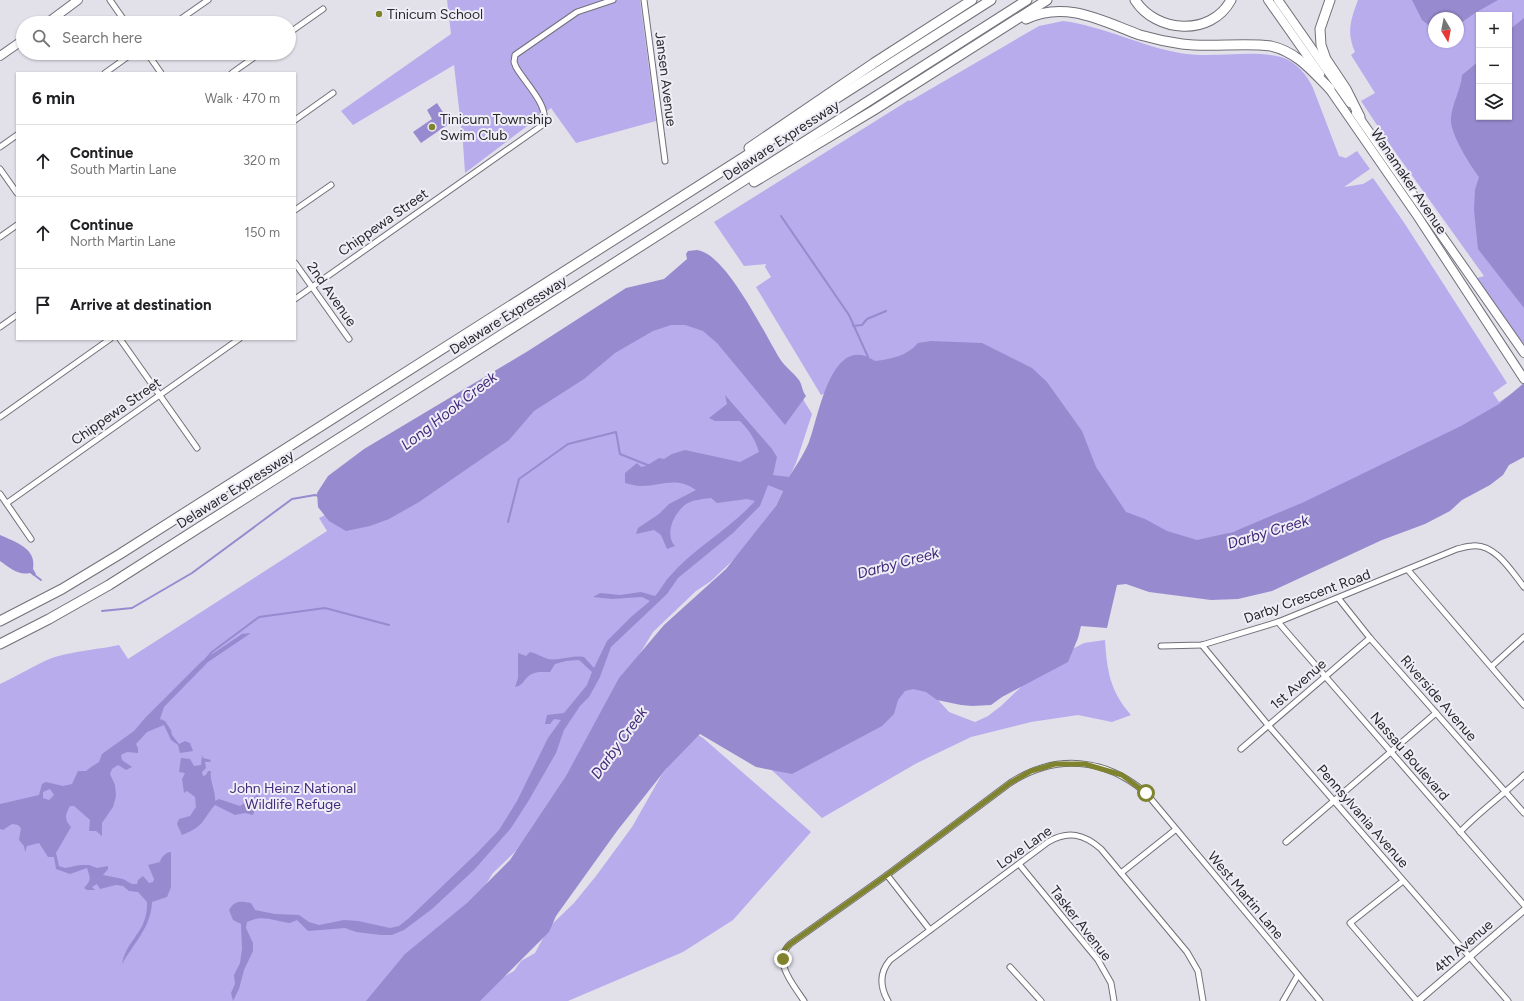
<!DOCTYPE html>
<meta charset="utf-8">
<style>
body{margin:0;font-family:Figtree,sans-serif;background:#f6f6f6;color:#202124}
.controls{position:absolute;right:12px;top:12px;display:grid;overflow:hidden;border-radius:0px;box-shadow:0 1px 3px #0004}
.controls button{width:36px;height:36px;display:grid;place-items:center;padding:0;border:0;border-bottom:1px solid #e0e0e0;background:#fff;color:#202124;font:20px sans-serif}
.compass{position:absolute;left:1428px;top:12px;width:36px;height:36px;border-radius:50%;background:#fff;box-shadow:0 1px 3px #0004;rotate:170deg}
.stop{position:absolute;width:12px;height:12px;margin:-9px;border:3px solid #7f832e;border-radius:50%;background:#fff}
.stop.end{background:#7f832e;border-color:#fff;box-shadow:0 1px 4px #0008}
.list{margin:0;padding:0;list-style:none}
h2{display:flex;justify-content:space-between;align-items:center;height:52px;margin:0;padding:0 16px;font-size:17px}
h2 small{font-size:13px;font-weight:400;color:#757577}
.list li{display:grid;grid-template-columns:26px 1fr auto;gap:12px;align-items:center;box-sizing:border-box;height:72px;padding:0 16px;border-top:1px solid #e0e0e0}
.list b{display:block;font-size:15px;white-space:nowrap}
.list p{margin:0;font-size:13px;white-space:nowrap;color:#757577}
.list em{font-size:13px;font-style:normal;color:#757577}
.icon{flex:none;width:22px;height:22px;fill:none;stroke:currentColor;stroke-width:2;stroke-linecap:round;stroke-linejoin:round}
.map{position:relative;flex:none;width:1524px;height:1001px;overflow:hidden}
.search{position:absolute;background:#fff;box-shadow:0 1px 3px #0004;left:16px;top:16px;width:280px;height:44px;display:flex;align-items:center;gap:10px;box-sizing:border-box;padding:0 14px;border-radius:22px;color:#757577;font-size:15px}
.panel{position:absolute;background:#fff;box-shadow:0 1px 3px #0004;left:16px;top:72px;width:280px;height:268px;border-radius:0px}
.map>svg:first-child{display:block}
.green{fill:#b8aced;fill-rule:evenodd}
.water{fill:#978acf;fill-rule:evenodd}
.lines{fill:none;stroke-linecap:round;stroke-linejoin:round}
.stream{stroke:#978acf;stroke-width:2}
.minor-casing{stroke:#717078;stroke-width:7}
.tertiary-casing{stroke:#717078;stroke-width:8}
.primary-casing{stroke:#717078;stroke-width:10}
.motorway-casing{stroke:#717078;stroke-width:11}
.minor{stroke:#fff;stroke-width:5}
.tertiary{stroke:#fff;stroke-width:6}
.primary{stroke:#fff;stroke-width:8}
.motorway{stroke:#fff;stroke-width:9}
.route{stroke:#7f832e;stroke-width:5}
.poi-dot{fill:#7f832e;stroke:#efeef7;stroke-width:1.5}
.labels{text-anchor:middle;stroke-width:4;stroke-linejoin:round;paint-order:stroke}
.poi-label{font-size:14px;fill:#28282b;stroke:#efeef7;text-anchor:start}
.street-label{font-size:14px;fill:#28282b;stroke:#efeef7}
.park-label{font-size:14px;fill:#432b7d;stroke:#efeef7}
.water-label{font-size:15px;font-style:italic;fill:#402879;stroke:#efeef7}
</style>
<div class="map">
<svg width="1524" height="1001" viewBox="0 0 1524 1001">
<rect width="100%" height="100%" fill="#e2e1ea"/>
<g class="green">
<path d="M447,0H640L656,121L576,143L551,108L465,173L463,143L454,65L353,125L341,111L451,34Z"/>
<path d="M1358,0H1524V353L1474,279L1484,276L1393,149L1361,101L1375,93L1351,55L1355,52C1346,32 1351,19 1358,0ZM1479,15H1509V117H1479ZM1434,18H1458V42H1434Z"/>
<path d="M1063,21C1103,26 1140,46 1180,53C1213,59 1248,49 1281,57C1296,61 1307,75 1313,88L1339,156L1346,158L1357,151L1370,169L1344,187L1363,184L1373,178L1405,224L1507,383L1493,393L1499,402L1519,389L1498,409L1268,522L1187,545L826,393L821,395L756,287L771,277L765,267L766,264L744,266L714,222L909,100L910,101L1039,26Z"/>
<path d="M752,315L812,414L796,463L774,510L750,544L711,581L696,591L653,632L639,655L638,674L518,849L493,873L481,892L386,1001H0V684C18,676 34,665 52,658C68,652 101,649 119,645L128,659L327,531L319,518L360,498L655,323Z"/>
<path d="M1105,640C1107,671 1110,691 1131,715L1112,722L1078,715L1031,722L971,737L917,763L822,818L708,709L917,677L949,712L975,722L988,716L1001,706L1047,662L1084,643Z"/>
<path d="M693,732L703,738L811,832L733,920L683,952L568,1001H475L496,981L514,971L521,961L535,953L549,927L574,903L596,876L632,827L661,776Z"/>
</g>
<g class="water">
<path d="M1412,0H1498L1475,13L1458,25V18H1434V29L1422,20Z"/>
<path d="M1524,18V308L1478,249L1474,210L1475,190L1479,177C1470,165 1449,132 1451,118C1452,103 1461,90 1462,75L1479,61V117H1509V30Z"/>
<path d="M437,103L450,123L421,143L413,132L432,119L427,110Z"/>
<path d="M697,250C726,253 765,335 780,359C785,367 793,372 799,380C802,384 802,391 806,396L785,425L717,343L703,331L685,325H671L653,331L615,353L584,379L534,411L509,440L419,502L389,519L370,526L346,531L329,521L318,507L317,493L328,476L364,449L528,351L626,288L664,279L687,259L686,254L688,251Z"/>
<path d="M931,341L982,343L1032,368L1047,382L1082,431L1096,467L1126,512L1145,519L1167,531L1197,540L1233,532L1304,502L1461,426L1499,404L1524,383V457L1509,465L1503,475L1490,485L1462,500L1450,511L1425,524L1382,540L1272,591L1238,599L1211,600L1149,592L1126,584L1117,585L1107,628L1081,626L1078,638L1068,662L1002,697L991,705L972,706L961,705L937,700L926,692L913,689L905,691L898,700L894,714L882,726L792,774L756,767L700,734L666,769L617,831L556,916L549,932L480,1001H366L405,954L467,903L510,860L566,776L619,678L664,625L726,569L776,506L783,491L768,485L760,506L733,533L678,578L667,594L611,647L600,677L589,697L580,706L564,730L556,753L529,800L511,828L474,870L432,909L404,930L392,935H381L356,932L345,928L308,931L297,920L290,923C273,921 264,914 247,922L246,928L253,943V951L244,970L239,989L233,1001L231,993L235,984L234,975L240,963L242,949L241,924L233,920L229,910C235,900 240,901 251,903L255,910L275,914L299,915L309,922L319,925L344,920L358,921L390,928L399,926L409,918L477,853L499,830L517,801L548,738L561,720L554,719L550,724H545L547,715L564,713L587,685L592,672L579,660L566,661L555,664L550,672C544,672 536,671 530,675C524,679 523,686 515,687L518,678V653L526,656L530,652C536,653 542,657 548,659C558,661 572,655 584,657L594,668L607,641L631,617L650,601L642,597L612,599L593,597L600,593L620,595L641,592L655,596C661,590 664,582 670,576C694,548 729,530 755,501L747,499L717,503L711,498C703,499 692,500 686,504C674,513 664,534 675,546L667,549L661,535L654,530L636,534L638,528L659,514L669,504L696,490C675,476 663,486 641,486C636,486 630,484 625,483V473L637,463L641,467L646,466L659,458L664,459L672,454L685,450L740,462L759,452C755,439 749,430 740,421H715L709,418L727,404L725,395L772,449L777,457L773,475L789,477C796,466 804,454 809,442C819,417 831,331 875,361C891,359 907,356 918,343Z"/>
<path d="M0,535C15,542 37,548 33,569L36,574L34,576L30,573C18,576 9,567 0,561Z"/>
<path d="M251,633L208,662L164,707L160,719L165,721L171,730L172,735L179,744L185,741L190,743L193,751L180,753L178,745L171,740L164,725L147,732L136,744L138,748V753L127,752L121,755L122,760L132,767L126,770L118,765L112,769L110,774L115,785L116,796L113,807L102,823V836L96,831H89L90,820L74,806H70C65,815 64,819 71,827L56,853L59,866L65,868L80,865H89L97,868L108,866V869L103,875L123,879L132,884H137L138,880L143,876L149,883L153,882L154,879L148,865L160,862C161,857 166,852 171,852V887L167,897L152,902C151,927 134,943 122,964C127,938 148,933 147,902L138,892L129,891L123,886L116,885L100,889L97,884L92,887L95,890H87L84,888C92,880 90,878 87,868L70,874L56,869L54,857H48L39,843L27,846L25,852L24,846L19,840L21,828L18,825L12,824L3,830L0,829V804L39,795L42,784L46,782L63,786L72,784L78,771H86L91,767L99,762L102,754L134,731L145,718L202,661L242,634ZM50,789L54,795L49,800L43,798V792Z"/>
<path d="M202,755L203,758L211,760L210,762H205L206,768L202,772L203,776L206,775L208,771H211C209,780 216,791 215,801L219,799L240,806L257,795L260,797L259,804L256,806L253,815L245,813L235,815L215,805C201,821 205,826 182,835L177,824L179,819L190,816L196,807L195,797L187,791L184,793L182,779L185,773L179,772L181,758L190,759L194,766L201,765Z"/>
</g>
<g class="lines">
<g class="stream">
<path d="M781,216L849,315L868,357"/>
<path d="M853,326L862,325L867,319L886,311"/>
<path d="M508,522L519,479L568,444L616,432L620,454L650,466"/>
<path d="M33,574L41,580"/>
<path d="M102,611L132,608L192,573L292,499L315,495L319,496"/>
<path d="M206,659L212,652L259,617L325,608L389,625"/>
</g>
<defs>
<g id="minor">
<path d="M110,0L126,23"/>
<path d="M644,0L665,161"/>
<path d="M175,23L208,0"/>
<path d="M289,33L323,9"/>
<path d="M147,53L161,73"/>
<path d="M105,73L133,53"/>
<path d="M232,73L260,53"/>
<path d="M295,120L333,93"/>
<path d="M0,147L17,135"/>
<path d="M0,169L17,193"/>
<path d="M295,210L331,185"/>
<path d="M0,237L17,225"/>
<path d="M295,263L349,339"/>
<path d="M295,299L541,126C554,110 524,82 516,67L514,62L515,55L577,12L613,0"/>
<path d="M0,327L17,315"/>
<path d="M120,339L197,448"/>
<path d="M0,417L110,339"/>
<path d="M0,494L31,539"/>
<path d="M7,503L239,339"/>
<path d="M1408,570L1524,705"/>
<path d="M1339,599L1370,638L1524,813"/>
<path d="M1278,622L1524,905"/>
<path d="M1202,645L1268,725L1508,1001"/>
<path d="M1161,646L1202,645L1278,622L1457,549C1462,548 1467,546 1472,546C1495,543 1512,572 1524,587"/>
<path d="M1492,666L1524,637"/>
<path d="M1241,749L1370,638"/>
<path d="M1460,832C1480,811 1503,795 1524,775"/>
<path d="M1286,842L1436,713"/>
<path d="M1019,864L1098,960L1111,983L1114,1001"/>
<path d="M1121,873L1175,830"/>
<path d="M887,875L930,930"/>
<path d="M1403,881L1350,923L1417,1001"/>
<path d="M1010,967L1041,1001"/>
<path d="M804,1001C793,984 772,961 790,944L887,875L1010,783C1056,753 1105,758 1146,793L1320,1001"/>
<path d="M888,1001C880,987 879,973 890,960L1048,842C1068,830 1084,834 1101,849L1187,952L1198,971L1203,1001"/>
<path d="M1283,1001L1298,975"/>
</g>
<path id="tertiary" d="M1418,1001L1524,910"/>
<g id="primary">
<path d="M1268,0L1320,74"/>
<path d="M1278,0L1350,103"/>
<path d="M47,23L78,0"/>
<path d="M0,56L23,40"/>
<path d="M1326,84L1418,217L1524,379"/>
<path d="M1356,113L1524,353"/>
</g>
<g id="motorway">
<path d="M1135,0C1156,33 1211,37 1231,0"/>
<path d="M1330,0L1320,29L1321,45L1326,59L1346,89L1360,117"/>
<path d="M1026,19C1066,0 1102,21 1140,35C1154,39 1168,42 1182,44C1211,48 1242,42 1271,46C1297,52 1312,71 1330,89"/>
<path d="M749,148L874,63L972,0"/>
<path d="M754,182L874,110L1047,0"/>
<path d="M0,621L62,589L120,554L991,0"/>
<path d="M0,644L49,619L109,585L1027,0"/>
</g>
</defs>
<use href="#minor" class="minor-casing"/>
<use href="#tertiary" class="tertiary-casing"/>
<use href="#primary" class="primary-casing"/>
<use href="#motorway" class="motorway-casing"/>
<use href="#minor" class="minor"/>
<use href="#tertiary" class="tertiary"/>
<use href="#primary" class="primary"/>
<use href="#motorway" class="motorway"/>
</g>
<g class="lines">
<path class="route" d="M783,959L785,949L790,944L887,875L1010,783L1031,771L1055,764H1085L1122,775L1146,793"/>
</g>
<g class="poi-dot">
<circle cx="379" cy="14" r="4"/>
<circle cx="432" cy="127" r="4"/>
</g>
<g class="labels">
<g class="poi-label">
<text x="387" y="19">Tinicum School</text>
<text x="440" y="124">Tinicum Township<tspan x="440" dy="16">Swim Club</tspan></text>
</g>
<g class="street-label">
<text transform="translate(666 79) rotate(83)" y="5">Jansen Avenue</text>
<text transform="translate(781 140) rotate(-33)" y="5">Delaware Expressway</text>
<text transform="translate(1409 181) rotate(56)" y="5">Wanamaker Avenue</text>
<text transform="translate(383 222) rotate(-35)" y="5">Chippewa Street</text>
<text transform="translate(332 294) rotate(55)" y="5">2nd Avenue</text>
<text transform="translate(508 315) rotate(-32)" y="5">Delaware Expressway</text>
<text transform="translate(116 411) rotate(-35)" y="5">Chippewa Street</text>
<text transform="translate(235 489) rotate(-32)" y="5">Delaware Expressway</text>
<text transform="translate(1307 596) rotate(-20)" y="5">Darby Crescent Road</text>
<text transform="translate(1298 684) rotate(-41)" y="5">1st Avenue</text>
<text transform="translate(1439 698) rotate(49)" y="5">Riverside Avenue</text>
<text transform="translate(1410 756) rotate(49)" y="5">Nassau Boulevard</text>
<text transform="translate(1363 816) rotate(49)" y="5">Pennsylvania Avenue</text>
<text transform="translate(1024 847) rotate(-35)" y="5">Love Lane</text>
<text transform="translate(1246 895) rotate(50)" y="5">West Martin Lane</text>
<text transform="translate(1081 923) rotate(52)" y="5">Tasker Avenue</text>
<text transform="translate(1463 946) rotate(-41)" y="5">4th Avenue</text>
</g>
<g class="park-label">
<text x="293" y="793">John Heinz National<tspan x="293" dy="16">Wildlife Refuge</tspan></text>
</g>
<g class="water-label">
<text transform="translate(449 411) rotate(-38)" y="5">Long Hook Creek</text>
<text transform="translate(1268 532) rotate(-17)" y="5">Darby Creek</text>
<text transform="translate(898 563) rotate(-15)" y="5">Darby Creek</text>
<text transform="translate(619 743) rotate(-54)" y="5">Darby Creek</text>
</g>
</g>
</svg>
<div class="controls">
<button>+</button>
<button>−</button>
<button><svg class="icon" aria-label="layers" viewBox="0 0 24 24"><path d="M12 4l9 5-9 5-9-5zM3 14l9 5 9-5"/></svg></button>
</div>
<svg class="compass" viewBox="-18 -18 36 36"><path d="M0-13l5 13h-10z" fill="#e53935"/><path d="M0 13l5-13h-10z" fill="#757577"/></svg>
<div class="stop" style="left:1146px;top:793px"></div>
<div class="stop end" style="left:783px;top:959px"></div>
<div class="search"><svg class="icon" aria-label="search" viewBox="0 0 24 24"><circle cx="10" cy="10" r="6"/><path d="M15 15l6 6"/></svg>Search here</div>
<section class="panel">
<h2>6 min<small>Walk · 470 m</small></h2>
<ul class="list">
<li><svg class="icon" aria-label="ahead" viewBox="0 0 24 24"><path d="M12 20V5M6 11l6-6 6 6"/></svg><div><b>Continue</b><p>South Martin Lane</p></div><em>320 m</em></li>
<li><svg class="icon" aria-label="ahead" viewBox="0 0 24 24"><path d="M12 20V5M6 11l6-6 6 6"/></svg><div><b>Continue</b><p>North Martin Lane</p></div><em>150 m</em></li>
<li><svg class="icon" aria-label="arrive" viewBox="0 0 24 24"><path d="M6 21V4h12l-3 4 3 4H6"/></svg><div><b>Arrive at destination</b></div></li>
</ul>
</section>
</div>
